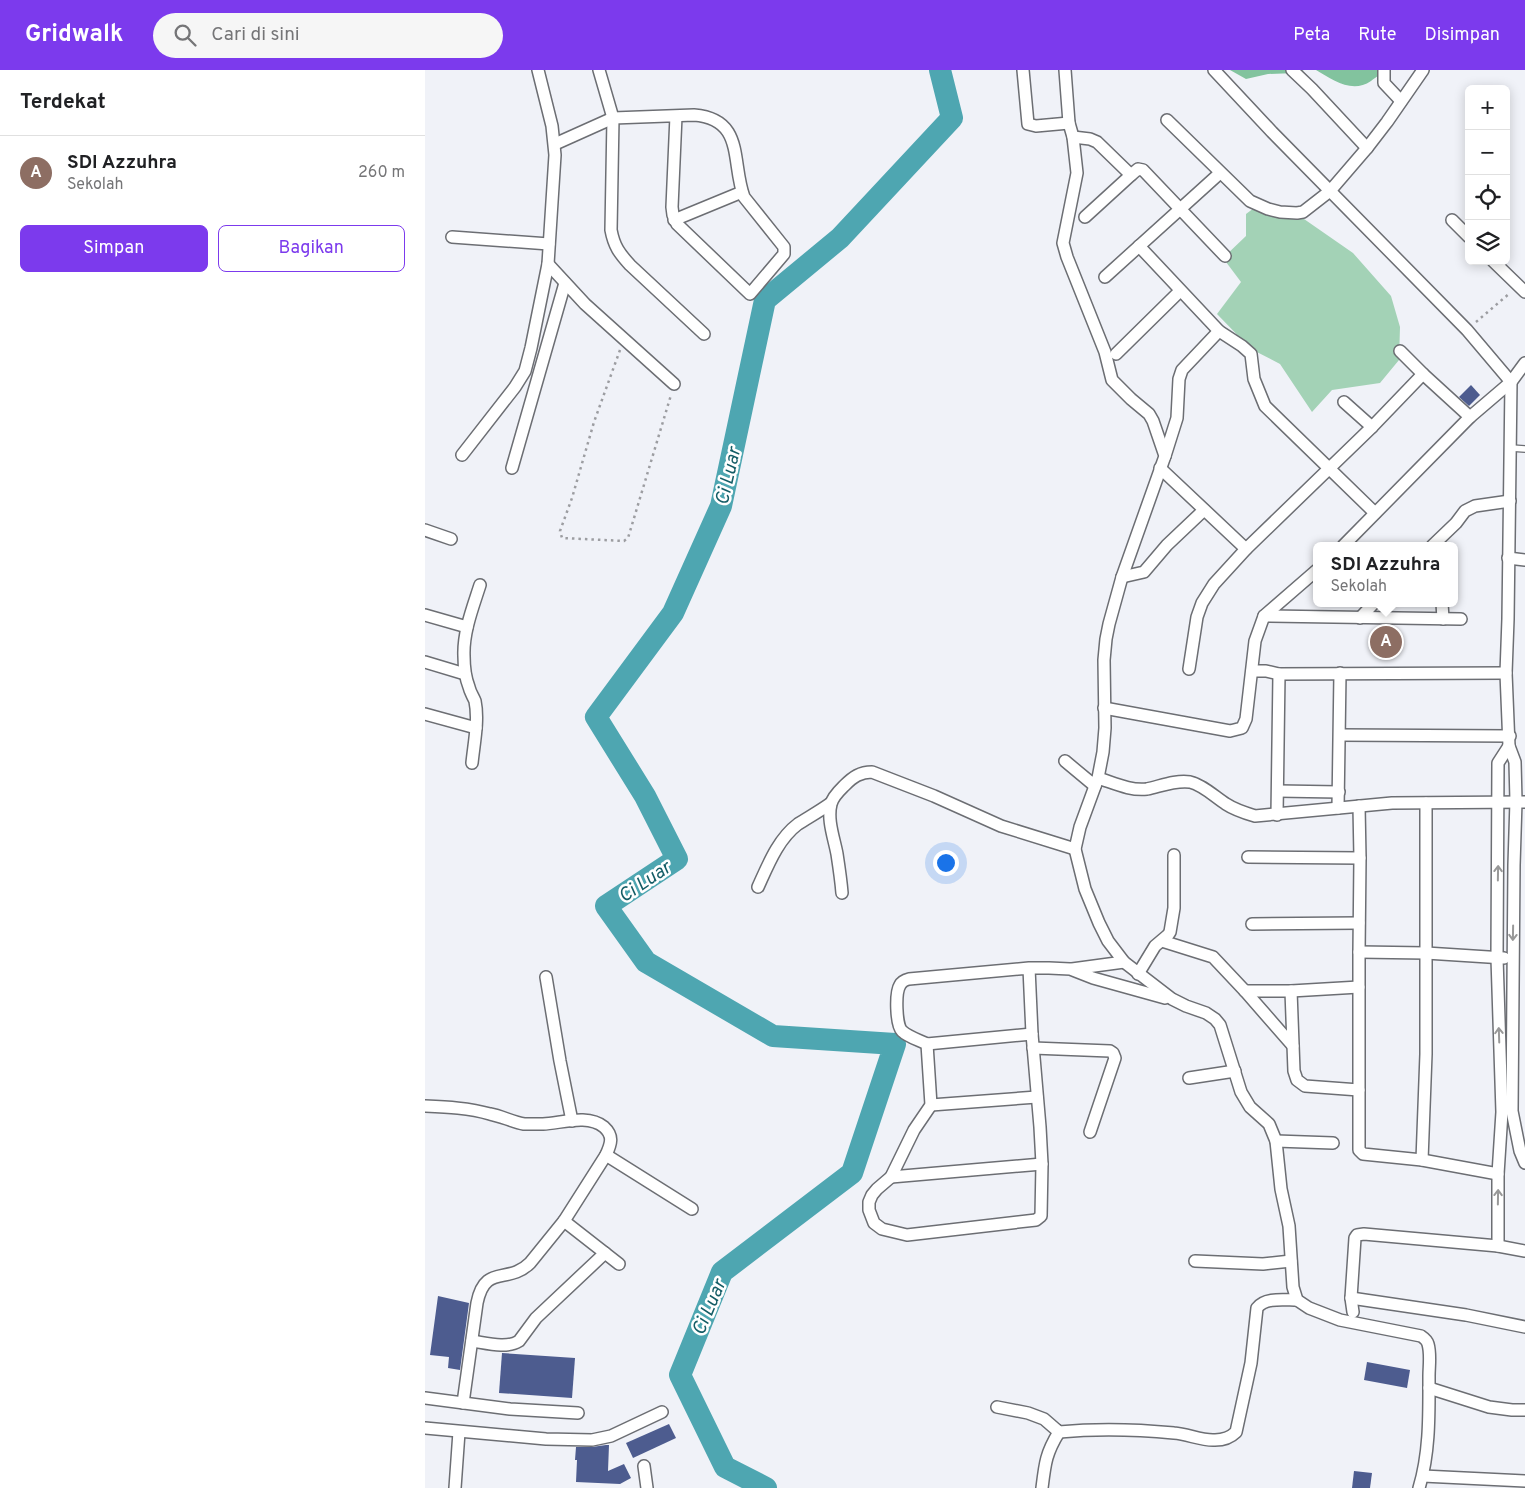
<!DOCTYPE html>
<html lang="id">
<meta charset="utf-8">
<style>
body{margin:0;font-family:Overpass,sans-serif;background:#f6f6f6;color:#202124}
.controls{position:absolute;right:15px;top:15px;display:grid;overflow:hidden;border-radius:8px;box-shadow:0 2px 12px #0003}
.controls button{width:45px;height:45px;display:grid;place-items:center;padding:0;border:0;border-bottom:1px solid #e0e0e0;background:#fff;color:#202124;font:25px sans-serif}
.you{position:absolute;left:520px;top:792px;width:18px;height:18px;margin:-12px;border:4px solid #fff;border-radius:50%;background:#1a73e8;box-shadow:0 0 0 8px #1a73e833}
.badge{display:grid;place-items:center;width:32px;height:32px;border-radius:50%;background:#7c3aed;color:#fff;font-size:16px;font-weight:700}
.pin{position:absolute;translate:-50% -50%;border:2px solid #fff;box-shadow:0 1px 5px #0006}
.popup{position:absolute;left:888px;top:472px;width:145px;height:65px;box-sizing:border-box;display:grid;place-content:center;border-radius:8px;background:#fff;filter:drop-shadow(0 1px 4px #0005);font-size:16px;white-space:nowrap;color:#757577}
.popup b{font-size:19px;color:#202124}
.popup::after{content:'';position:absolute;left:50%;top:100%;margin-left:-10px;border:10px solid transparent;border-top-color:#fff}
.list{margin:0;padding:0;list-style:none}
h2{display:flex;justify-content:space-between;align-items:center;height:65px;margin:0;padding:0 20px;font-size:21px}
h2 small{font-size:16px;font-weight:400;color:#757577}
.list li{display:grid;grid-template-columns:32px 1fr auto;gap:15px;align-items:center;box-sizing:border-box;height:75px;padding:0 20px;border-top:1px solid #e0e0e0}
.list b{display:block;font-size:19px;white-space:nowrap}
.list p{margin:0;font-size:16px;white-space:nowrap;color:#757577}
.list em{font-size:16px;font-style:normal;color:#757577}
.actions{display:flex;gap:10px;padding:15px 20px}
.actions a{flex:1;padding:11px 0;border:1px solid #7c3aed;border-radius:8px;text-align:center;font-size:18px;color:#7c3aed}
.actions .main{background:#7c3aed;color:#fff}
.icon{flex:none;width:28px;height:28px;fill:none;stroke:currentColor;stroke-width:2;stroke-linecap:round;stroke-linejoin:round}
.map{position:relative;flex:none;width:1100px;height:1418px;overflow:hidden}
header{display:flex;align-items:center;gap:30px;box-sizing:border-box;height:70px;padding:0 25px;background:#7c3aed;color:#fff}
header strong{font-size:24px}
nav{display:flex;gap:28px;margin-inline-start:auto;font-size:18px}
.search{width:350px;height:45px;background:#f6f6f6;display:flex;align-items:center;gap:12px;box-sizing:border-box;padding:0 18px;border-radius:28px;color:#757577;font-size:19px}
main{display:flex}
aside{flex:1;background:#fff}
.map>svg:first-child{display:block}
.green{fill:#a3d2b6}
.forest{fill:#82c39e}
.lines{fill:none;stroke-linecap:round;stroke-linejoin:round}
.river{stroke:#4ea6b1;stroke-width:22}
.building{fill:#4d5c8f}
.lane-casing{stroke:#6c6e73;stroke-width:8}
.street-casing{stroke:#6c6e73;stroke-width:14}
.path{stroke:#9c9da1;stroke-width:2.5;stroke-dasharray:2.5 4;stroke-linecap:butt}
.lane{stroke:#fff;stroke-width:5.5}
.street{stroke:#fff;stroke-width:11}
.oneway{stroke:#989898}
.labels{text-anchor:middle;stroke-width:5;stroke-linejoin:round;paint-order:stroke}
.water-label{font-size:19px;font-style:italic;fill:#145d66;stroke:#fff}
</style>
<header>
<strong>Gridwalk</strong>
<div class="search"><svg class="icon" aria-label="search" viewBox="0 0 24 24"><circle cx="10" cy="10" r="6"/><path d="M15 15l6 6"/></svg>Cari di sini</div>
<nav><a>Peta</a><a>Rute</a><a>Disimpan</a></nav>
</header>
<main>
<aside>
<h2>Terdekat<small></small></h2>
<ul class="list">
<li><span class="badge" style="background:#8d6e63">A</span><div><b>SDI Azzuhra</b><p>Sekolah</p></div><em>260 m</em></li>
</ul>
<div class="actions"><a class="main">Simpan</a><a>Bagikan</a></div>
</aside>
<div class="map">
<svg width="1100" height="1418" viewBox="0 0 1100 1418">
<rect width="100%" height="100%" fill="#f0f2f8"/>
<path class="green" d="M829,138L879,149L928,183L966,226L975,257L974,290L955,313L907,320L887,342L855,294L826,279L792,244L816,212L798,188L821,166V144Z"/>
<g class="forest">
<path d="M805,0H879L871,3L843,4L821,9Z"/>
<path d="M891,0H958C956,5 951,7 946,11C927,24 908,10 891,0Z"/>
</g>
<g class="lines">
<path class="river" d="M341,1418L300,1397L255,1305L297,1202L427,1103L470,974L348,966L221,892L181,836L252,789L220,726L171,647L248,543L296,436L340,230L415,168L527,48L515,0"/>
</g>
<g class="building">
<path d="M1046,315L1055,325L1044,336L1034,327Z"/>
<path d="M13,1226L44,1233L35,1300L23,1298L24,1287L5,1285Z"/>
<path d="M77,1283L150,1288L147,1328L74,1323Z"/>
<path d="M942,1292L985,1300L982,1318L939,1310Z"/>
<path d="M244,1354L251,1368L208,1388L201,1373Z"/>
<path d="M181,1375H184L183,1401L199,1394L206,1408L195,1414L151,1412L152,1390H150L151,1377H167Z"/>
<path d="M929,1401L947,1403L945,1418H927Z"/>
</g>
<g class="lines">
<defs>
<path id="lane" d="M1086,378L1100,379"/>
<g id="street">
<path d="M174,0L188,48L186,160C189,176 194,183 205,195L279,264"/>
<path d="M598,0L603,54L611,56L644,53"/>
<path d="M640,0L644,53L648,67L652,103L638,173L642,187L680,282L687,310L706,329L724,344L728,351L740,386L697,507L684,554L681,569L679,590L680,658L678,682L673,708L655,757L650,779L660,819L674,853L683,871L699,892L747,929L761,936L781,943L790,949L795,955L816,1022L825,1037L844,1054L851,1071L856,1119L864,1156L868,1217L872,1230L884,1238L915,1250L996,1266C999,1268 1002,1270 1003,1274C1006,1284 1004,1296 1004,1306C1004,1343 1005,1382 994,1418"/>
<path d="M789,0L847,62L1042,260L1086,312L1083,549L1081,603L1084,676L1090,692L1091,731L1089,795L1087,1041L1095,1081L1100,1093"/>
<path d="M867,0L887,19L942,78"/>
<path d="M959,0V13L976,31"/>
<path d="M742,50L825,131L843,139L855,142L872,143L878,142L905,121L942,78L962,52L998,0"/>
<path d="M648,67L665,69L672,72L706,105"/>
<path d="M130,74L188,48L269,45C320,49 306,92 319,127L359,177V184L325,224L252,154L248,145L247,137L251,46"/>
<path d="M660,147L706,105L713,99L718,100L800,186"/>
<path d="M249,150L317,122"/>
<path d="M1027,150L1044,167"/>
<path d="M27,167L124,174"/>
<path d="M714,176L794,261L817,276L826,284L829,309L840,336L950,443"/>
<path d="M1068,191L1100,222"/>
<path d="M123,194L160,234L249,314"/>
<path d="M680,207L795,103"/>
<path d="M975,281L998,304"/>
<path d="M691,284L755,221"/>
<path d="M919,332L947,357"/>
<path d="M37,385L90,317L100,301L106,278L123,194L130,85L127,56L113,0"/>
<path d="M740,386L752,348L754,309L757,300L794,261"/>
<path d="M87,398L140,213"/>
<path d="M735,398L821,479"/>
<path d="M0,460L26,469"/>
<path d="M918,476L1045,347L1086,312L1100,293"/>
<path d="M1007,476L1031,453L1040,441L1050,436L1085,431"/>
<path d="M1083,488L1100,490"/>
<path d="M697,507L719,502L742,475L779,440"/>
<path d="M1017,533L1018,549"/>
<path d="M0,545L42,557"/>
<path d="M839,546L1036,549"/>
<path d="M935,548L949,533"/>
<path d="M0,592L40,604"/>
<path d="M764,599L772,547L777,533L789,514L821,479L947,357L998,304L1045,347"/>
<path d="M827,601H841L854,604L1081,603"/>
<path d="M679,638L805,661L817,658L821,649L830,571L839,546L892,500"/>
<path d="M0,644L51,658"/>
<path d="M915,665L1085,666"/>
<path d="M640,691L670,716"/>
<path d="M47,693C49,673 54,650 50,631C48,626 45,622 44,617C40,607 39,596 39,586C38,562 48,537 55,515"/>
<path d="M673,708C689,713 705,721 722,719C736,716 750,710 765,712C778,715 790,727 801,734C810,740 820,743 830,746L967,733L1100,732"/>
<path d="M853,721L914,722"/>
<path d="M934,736L935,788L934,882V1080L938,1084L997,1090L1073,1104"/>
<path d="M913,738L915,603"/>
<path d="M852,745L854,604"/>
<path d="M823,787L935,788"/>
<path d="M333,817C343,795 353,769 373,754C384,747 395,741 406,733"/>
<path d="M417,823C416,810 414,797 412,784C409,768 402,750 406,734C408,726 415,720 420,715C428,707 435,702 447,702L509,726L576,756L650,779"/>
<path d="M827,854L934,853"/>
<path d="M737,871L788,887L820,921L868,976"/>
<path d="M934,882L1001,883L1079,888"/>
<path d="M604,898L607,964L615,1057L617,1094L616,1146L611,1150L482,1165L457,1159L449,1153L444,1140V1132L447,1125L452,1119L466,1107L489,1060L506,1035L502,974C494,970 483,967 477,961C471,955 470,923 475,915C477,911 480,910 484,909L604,898H624L645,899L668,908L740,928"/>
<path d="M647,899L699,892"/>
<path d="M713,904L730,876L743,865L745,862L749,838V785"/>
<path d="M121,907L135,991L147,1051"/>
<path d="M820,921H866L934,917"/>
<path d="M866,921L869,1001L872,1010L880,1016L934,1020"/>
<path d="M502,974L607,964"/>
<path d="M608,978L685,981L688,983L690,988L665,1062"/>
<path d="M764,1008L810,1001"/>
<path d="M506,1035L612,1027"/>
<path d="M0,1036C22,1037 44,1038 65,1044C76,1046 88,1052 99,1054C105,1054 112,1054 118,1054C137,1053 163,1044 179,1057C189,1066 186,1074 181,1085L139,1151L105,1193C83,1215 60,1193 52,1233L38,1333"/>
<path d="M851,1071L908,1073"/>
<path d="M181,1085L267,1139"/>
<path d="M997,1090L1001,984V733"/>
<path d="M466,1107L617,1094"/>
<path d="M139,1151L194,1194"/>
<path d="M1073,1176V1104L1077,1042L1072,888L1073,693L1084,676"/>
<path d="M770,1191L838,1194L866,1191"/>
<path d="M926,1228L1041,1245L1100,1257"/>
<path d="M928,1242L926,1228L930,1168L932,1165L939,1164L1073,1176L1100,1181"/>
<path d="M47,1271C61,1273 82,1279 94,1271L111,1248L180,1183"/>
<path d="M1004,1318L1064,1337L1087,1340H1100"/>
<path d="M0,1328L85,1339L153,1343"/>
<path d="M572,1337L603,1343L619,1349L634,1362C675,1358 708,1359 749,1363C763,1364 777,1371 790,1370C799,1370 805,1368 811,1362L826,1293L832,1238C840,1227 859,1230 872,1230"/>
<path d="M0,1358L121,1369L167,1370L186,1366L237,1342"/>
<path d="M219,1396L222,1418"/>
<path d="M998,1406L1100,1411"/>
<path d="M30,1418L34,1362"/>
<path d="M617,1418C620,1393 621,1383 634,1362"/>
</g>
</defs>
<use href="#lane" class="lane-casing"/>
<use href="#street" class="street-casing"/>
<g class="path">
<path d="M1051,252L1085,223"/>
<path d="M195,280L169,352L147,428L135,461L137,468L199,471L203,468L246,325"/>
</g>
<use href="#lane" class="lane"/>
<use href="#street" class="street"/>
</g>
<defs><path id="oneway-shaft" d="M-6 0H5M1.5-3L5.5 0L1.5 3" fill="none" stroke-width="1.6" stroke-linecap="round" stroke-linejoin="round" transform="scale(1.25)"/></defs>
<g class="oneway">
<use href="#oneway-shaft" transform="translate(1073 803) rotate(-89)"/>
<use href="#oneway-shaft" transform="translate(1088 863) rotate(91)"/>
<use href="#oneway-shaft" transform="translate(1074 965) rotate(-92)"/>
<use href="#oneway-shaft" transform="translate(1073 1127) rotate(-89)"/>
</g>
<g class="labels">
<g class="water-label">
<text transform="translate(302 406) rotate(-77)" y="7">Ci Luar</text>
<text transform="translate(219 811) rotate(-34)" y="7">Ci Luar</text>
<text transform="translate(283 1237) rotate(-67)" y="7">Ci Luar</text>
</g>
</g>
</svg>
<div class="controls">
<button>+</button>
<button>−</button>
<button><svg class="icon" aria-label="locate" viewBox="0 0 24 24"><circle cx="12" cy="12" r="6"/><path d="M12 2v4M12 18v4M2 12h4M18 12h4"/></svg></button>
<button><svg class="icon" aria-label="layers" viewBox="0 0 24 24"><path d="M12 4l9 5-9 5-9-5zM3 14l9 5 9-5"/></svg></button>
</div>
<div class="you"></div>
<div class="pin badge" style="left:961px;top:572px;background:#8d6e63">A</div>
<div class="popup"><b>SDI Azzuhra</b>Sekolah</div>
</div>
</main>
